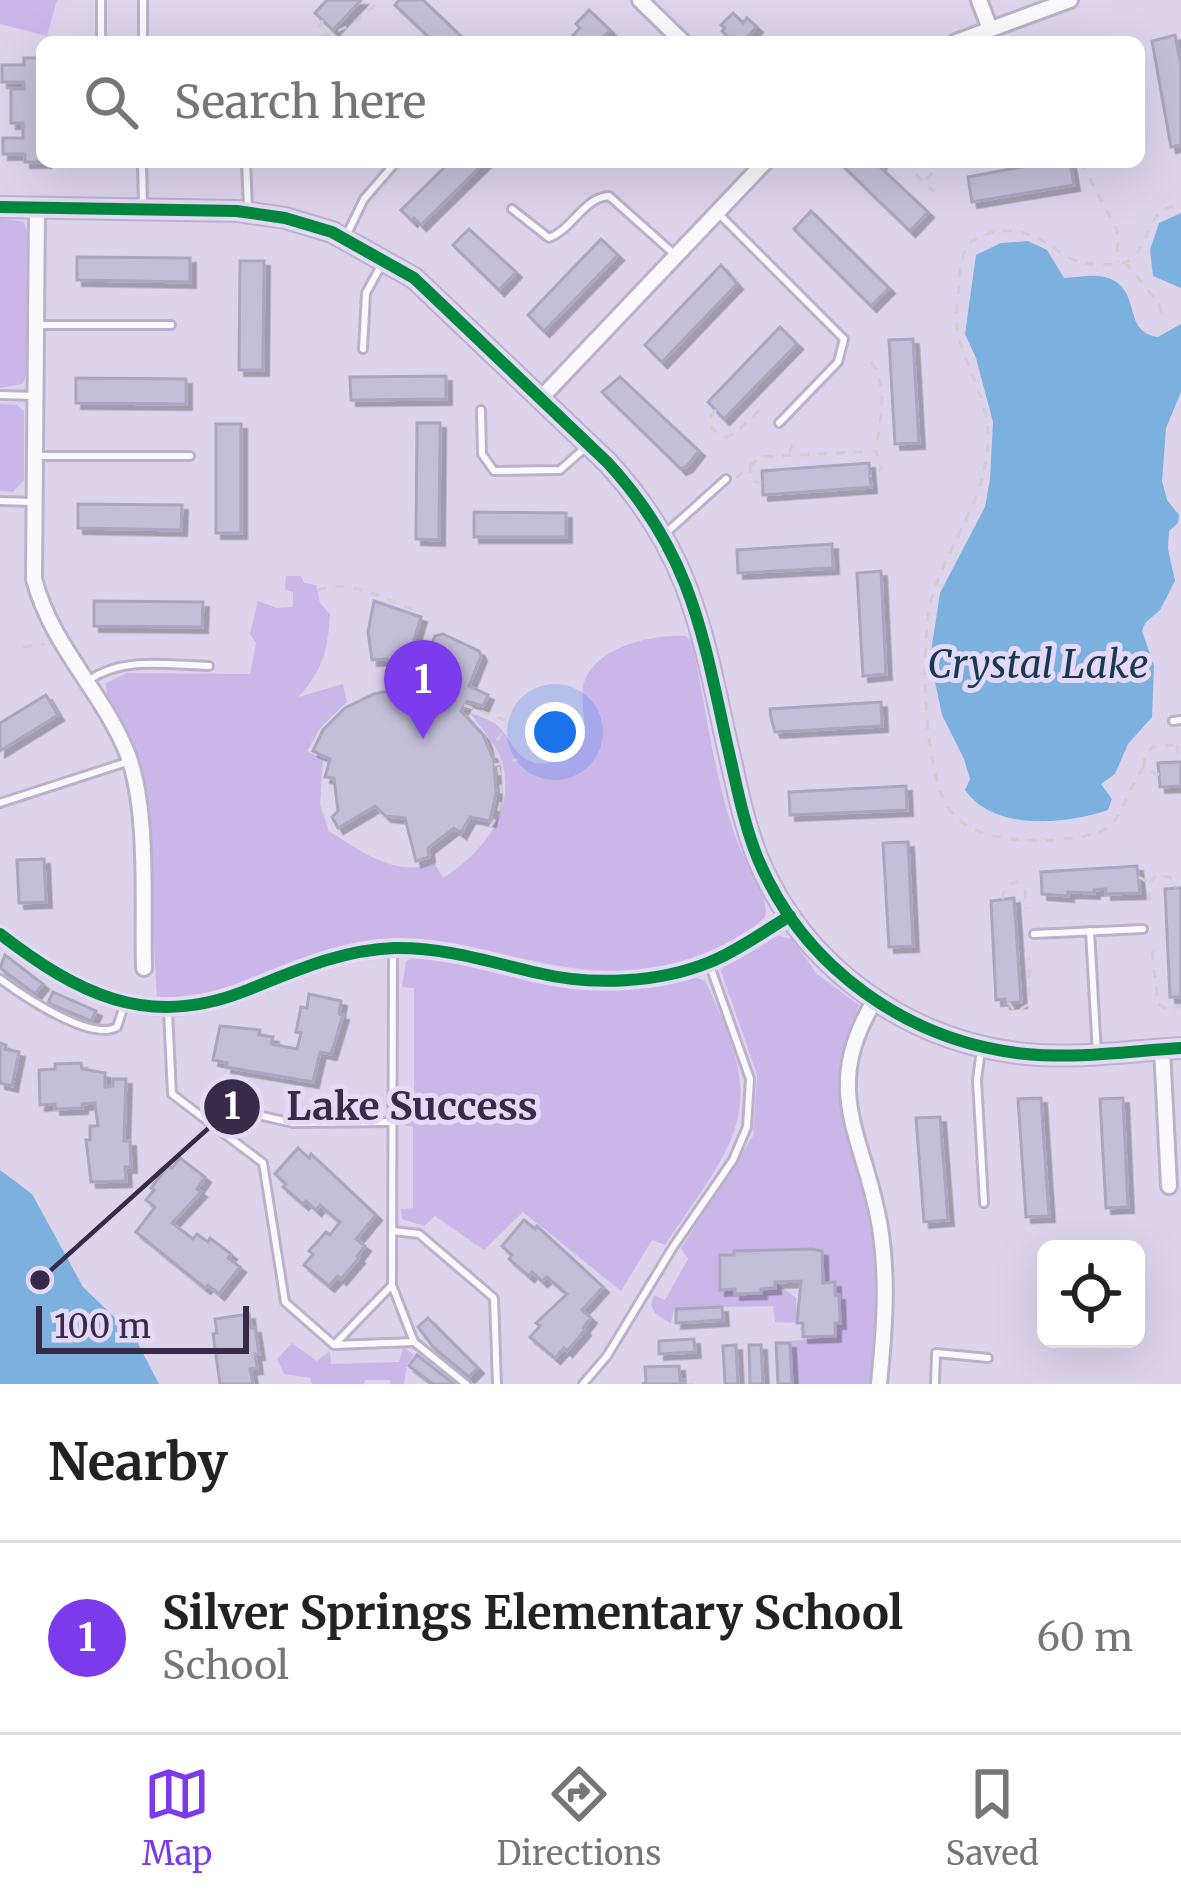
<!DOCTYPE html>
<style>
body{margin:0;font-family:Merriweather,serif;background:#f2f2f2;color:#222}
.controls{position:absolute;right:36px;bottom:36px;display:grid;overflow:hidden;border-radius:18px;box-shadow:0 12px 48px #0002}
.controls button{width:108px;height:108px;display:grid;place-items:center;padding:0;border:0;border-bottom:3px solid #e0e0e0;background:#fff;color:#222;font:60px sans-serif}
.scale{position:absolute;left:36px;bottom:30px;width:213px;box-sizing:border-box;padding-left:12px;border:6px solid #382b49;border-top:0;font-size:33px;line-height:42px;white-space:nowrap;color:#382b49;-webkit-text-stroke:9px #e5d9f8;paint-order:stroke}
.you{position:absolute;left:555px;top:732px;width:42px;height:42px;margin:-30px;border:9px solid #fff;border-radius:50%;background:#1a73e8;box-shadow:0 0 0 18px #1a73e833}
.badge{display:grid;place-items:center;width:78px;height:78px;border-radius:50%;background:#7c3aed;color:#fff;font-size:39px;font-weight:700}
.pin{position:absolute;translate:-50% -99px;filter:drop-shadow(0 3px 6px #0008)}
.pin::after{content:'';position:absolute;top:63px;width:42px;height:36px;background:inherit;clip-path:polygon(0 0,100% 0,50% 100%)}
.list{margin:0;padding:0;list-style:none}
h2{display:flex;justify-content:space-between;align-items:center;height:156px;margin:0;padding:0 48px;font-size:51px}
h2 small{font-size:39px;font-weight:400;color:#767676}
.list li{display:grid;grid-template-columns:78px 1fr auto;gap:36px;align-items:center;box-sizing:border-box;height:192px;padding:0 48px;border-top:3px solid #e0e0e0}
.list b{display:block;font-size:45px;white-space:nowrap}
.list p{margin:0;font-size:39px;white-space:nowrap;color:#767676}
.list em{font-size:39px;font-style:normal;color:#767676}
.icon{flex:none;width:66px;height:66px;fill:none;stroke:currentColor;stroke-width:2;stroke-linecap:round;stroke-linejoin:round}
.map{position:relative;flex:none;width:1181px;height:1384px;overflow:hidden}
.search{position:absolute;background:#fff;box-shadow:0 12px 48px #0002;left:36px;right:36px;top:36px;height:132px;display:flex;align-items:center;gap:30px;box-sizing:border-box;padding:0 42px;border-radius:18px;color:#767676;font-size:45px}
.sheet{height:348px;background:#fff}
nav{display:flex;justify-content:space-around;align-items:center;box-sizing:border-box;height:168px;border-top:3px solid #e0e0e0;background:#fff;font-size:33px;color:#767676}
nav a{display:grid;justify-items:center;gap:6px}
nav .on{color:#7c3aed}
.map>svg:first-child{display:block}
.green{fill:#cbb6ea}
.water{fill:#7bb0df}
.building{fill:#c4bfd9;stroke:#aaa6be;stroke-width:3;filter:url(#shadow)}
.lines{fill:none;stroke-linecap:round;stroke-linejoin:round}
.lane-casing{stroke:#bcb1cb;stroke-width:12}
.street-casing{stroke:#bcb1cb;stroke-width:20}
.secondary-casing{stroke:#bcb1cb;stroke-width:24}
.path{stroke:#d0cdd5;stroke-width:3;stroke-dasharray:9 9;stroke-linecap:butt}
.lane{stroke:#faf9fc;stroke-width:6}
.street{stroke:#faf9fc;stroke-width:14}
.secondary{stroke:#f1eded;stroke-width:18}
.cycleway-casing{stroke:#e5d9f8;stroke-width:20}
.cycleway{stroke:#00873e;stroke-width:12}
.labels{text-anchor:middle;stroke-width:10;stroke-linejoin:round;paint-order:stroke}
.water-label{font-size:39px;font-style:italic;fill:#173951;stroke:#e5d9f8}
.leader{fill:none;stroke:#382b49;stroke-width:4.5}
.callout-dot{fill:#382b49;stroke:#e5d9f8;stroke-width:4.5}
.mark-label{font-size:36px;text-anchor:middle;font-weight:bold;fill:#fff}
.callout-label{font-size:39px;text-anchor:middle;font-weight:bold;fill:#382b49;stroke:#e5d9f8;stroke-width:10;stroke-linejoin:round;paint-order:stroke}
</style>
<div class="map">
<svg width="1181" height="1384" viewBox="0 0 1181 1384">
<defs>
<filter id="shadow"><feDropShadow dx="5.5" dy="5.5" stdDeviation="0" flood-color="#0004"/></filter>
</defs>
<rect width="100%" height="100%" fill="#ddd4ec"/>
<g class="green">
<path d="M0,0H57L47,36L0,24Z"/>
<path d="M0,218L24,222L27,233L26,374L23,384L0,388Z"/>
<path d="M0,404L17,405L24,411V480L13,492L0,491Z"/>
<path d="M286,576H301L304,583L316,585L320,603L330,614C328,649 323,671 298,697L343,684L347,702L321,727L307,751L323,759L320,805L329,831C362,852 395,877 435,864L443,878C483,853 518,809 501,759C494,741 480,726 469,712C478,716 495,721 501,729C512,742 515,756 533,762C543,765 552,763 561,760C599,746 578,714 583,687C591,647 653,634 686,636L692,642C706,707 714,779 737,841C745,863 770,896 765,917C746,936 719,948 694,957C586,996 509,942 405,940C334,938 278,978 212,994C194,998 175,998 157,999L145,794L132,743L107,700L106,683L127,673L250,674L256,643L250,634L258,601L277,608L293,607V592L285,590Z"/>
<path d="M776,935L792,939L817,974L859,1005L844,1051L838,1088L872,1232L877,1299L871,1384H793L791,1341L835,1336V1323L840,1322L835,1283H823L822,1251H735L734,1255L720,1256L721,1289H735L736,1294L760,1293L761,1289L775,1282L796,1298L797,1323L775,1322L773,1306L674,1308L671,1324L655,1313L651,1305L654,1295L665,1300L688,1259L681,1248L753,1136L757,1075L721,971L726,962Z"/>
<path d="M416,957C483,962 545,990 612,988C637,988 686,970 705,981C770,1112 739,1135 665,1245L652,1240L621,1291L523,1212L484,1250L435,1216L424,1226L402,1219L401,1209L413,1208V1127L400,1124L401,1109L414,1106V988L402,987L406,961Z"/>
<path d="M292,1343L317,1361L330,1351L331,1364L399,1362L403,1347L414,1355L407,1365L404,1384H391L390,1380H365L364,1384H312L310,1378L284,1374L277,1359Z"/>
</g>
<g class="water">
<path d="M1181,213V288L1153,276L1150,250L1159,223Z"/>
<path d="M1028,241L1047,250L1064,278C1080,278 1098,272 1113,280C1141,295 1123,332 1158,337L1181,324V392L1166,428L1162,481L1167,500L1179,515L1178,523L1169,531L1168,549L1175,581L1160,610L1145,623L1142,631L1154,666L1152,717L1128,744L1115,774L1101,784L1112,799L1108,810C1067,824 994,832 965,790L970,779L964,759L942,715L930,658L940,593L985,507L990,479L993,422L976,358L965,334L976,255L1001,243Z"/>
<path d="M0,1170L32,1194L83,1287L134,1336L159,1384H0Z"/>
</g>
<g class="building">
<path d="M327,0H361L333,30L315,13Z"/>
<path d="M399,0H423L467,42H434L395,5Z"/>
<path d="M589,10L610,30L598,42H580L573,35L580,28L576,24Z"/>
<path d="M733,13L743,23L747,18L757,27L742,42H733L722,31L725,28L721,25Z"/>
<path d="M1175,35L1181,66V145L1171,147L1152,41Z"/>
<path d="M24,58H42V162H47H25V154H3V138H23V123H11V89H24V82H2V65H24Z"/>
<path d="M450,162H485L421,225L414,218L412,221L401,210Z"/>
<path d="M839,162H881L880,167L928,212L910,231Z"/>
<path d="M1048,162H1070L1074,185L972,202L968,177Z"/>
<path d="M811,211L889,288L871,306L794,229Z"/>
<path d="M469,229L516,272L499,290L453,245Z"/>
<path d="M601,239L618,255L544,331L528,315Z"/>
<path d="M77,257L190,258V282L77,280Z"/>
<path d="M240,261H264L263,370H239Z"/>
<path d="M721,265L737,284L662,362L645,345Z"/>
<path d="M780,327L797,344L724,419L708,402Z"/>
<path d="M913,339L919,443L895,444L889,340Z"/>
<path d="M446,376V399L351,400L350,377Z"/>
<path d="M620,377L699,451L687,466L681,469L602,392Z"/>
<path d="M76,378L186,379V404L76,403Z"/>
<path d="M417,423H440L439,540L416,539Z"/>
<rect x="216" y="424" width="25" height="109"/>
<path d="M869,463L871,487L763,495L762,471Z"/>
<path d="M78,504L182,505L181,530L78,528Z"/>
<path d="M474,512L566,513V537H474Z"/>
<path d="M832,544L833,568L738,573L737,550Z"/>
<path d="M881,571L886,674L863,676L857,573Z"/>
<path d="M94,601L203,602L202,627L94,626Z"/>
<path d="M374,601L421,617L411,650L426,657L435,636L443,634L479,651L481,656L469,686L488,695L483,706L467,701L461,711L483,735L494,761L496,793L490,821L470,817L461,833L454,828L428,848L429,857L416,861L405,818L386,816L375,806L338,828L332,817L338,811L334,778L325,777L330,759L313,751L323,730L345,708L374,694L395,690L399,683L387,659L372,660L368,632Z"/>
<path d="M46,695L58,715L0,751V723Z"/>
<path d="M881,702L882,726L775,732L771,718L770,709Z"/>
<path d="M1177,762H1181V786L1160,787L1158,763Z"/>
<path d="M906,786L907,810L790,815L789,792Z"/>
<path d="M908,842L913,946L889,947L883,843Z"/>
<path d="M44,859L46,902L19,903L17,860Z"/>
<path d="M1137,866L1140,893L1106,894V889L1094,890V893L1068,892V896L1042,894L1041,872Z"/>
<path d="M1176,888H1181V997H1170L1165,889Z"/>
<path d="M1014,898L1021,1002L1005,1003V999L996,1000L991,901Z"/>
<path d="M5,955L43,984L35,994L0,968Z"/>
<path d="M53,992L96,1011L91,1021L48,1003Z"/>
<path d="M309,994L341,1001L339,1014L343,1015L331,1054L320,1052L313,1082L226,1067L227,1063L213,1060L220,1026L260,1030L259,1035L273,1037L271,1044L297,1049L301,1033L296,1032L301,1007L307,1008Z"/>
<path d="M0,1043L6,1045L5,1049L19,1052L12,1086L0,1083Z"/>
<path d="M81,1063L82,1069L105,1073V1087L113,1086V1079H126L124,1141H130L131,1167H125L126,1181L91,1182L86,1140H90V1126H98L95,1103L82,1104V1108L55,1109V1104L40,1105L39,1070L55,1069V1064Z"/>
<path d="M1041,1098L1049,1216L1026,1217L1018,1099Z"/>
<path d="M1123,1098L1128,1207L1106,1208L1100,1099Z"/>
<path d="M940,1117L948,1220L924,1222L916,1118Z"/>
<path d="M298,1148L309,1158L311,1154L376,1215L356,1239L365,1246L357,1256L359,1258L341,1279L338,1276L329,1286L304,1265L313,1254L309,1251L326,1232L330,1235L340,1222L320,1205L316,1210L306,1201L303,1204L283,1187L286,1184L275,1174Z"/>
<path d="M180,1158L205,1177L197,1189L201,1192L172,1223L193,1239L197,1234L208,1242L210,1238L231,1254L228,1258L240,1267L219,1294L208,1285L205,1288L136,1232L155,1207L146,1200L154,1190L151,1188L168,1166L172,1168Z"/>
<path d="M524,1220L535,1229L537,1226L603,1287L582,1310L591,1318L583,1328L585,1330L567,1351L564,1348L555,1358L530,1337L540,1326L536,1323L567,1294L547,1277L542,1281L532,1272L529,1276L509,1259L512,1255L502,1246Z"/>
<path d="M812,1249L822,1251L823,1283L835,1282V1295H839L840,1323H835V1336L803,1337V1323H797L801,1281L775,1282V1288L761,1289V1293L735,1294V1289L720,1290V1255H734V1251Z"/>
<path d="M722,1307L723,1320L676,1323V1309Z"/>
<path d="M249,1314L251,1328H255L259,1354H255L257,1368L250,1369L253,1384H220L213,1334L217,1333L215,1319Z"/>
<path d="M428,1318L478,1368L469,1377L433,1347L418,1327Z"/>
<path d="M694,1339L695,1352L659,1354V1341Z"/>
<path d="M776,1343H790L792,1384H778Z"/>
<path d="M736,1345L738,1384H725L723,1346Z"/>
<path d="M749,1345H761L763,1384H750Z"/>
<path d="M417,1355L454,1384H433L409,1366Z"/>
<path d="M679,1366L680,1381L685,1380V1384H642L646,1382L645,1367Z"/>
</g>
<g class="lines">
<defs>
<g id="lane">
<path d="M101,0V42"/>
<path d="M143,42V0"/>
<path d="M142,162L143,206"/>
<path d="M246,162L248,208"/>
<path d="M512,209L549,238C573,229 583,198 609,196L673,253"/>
<path d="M720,215L844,339L838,362L779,423"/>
<path d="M347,234L364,199L396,162"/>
<path d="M39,325H171"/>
<path d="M363,349L366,293L383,262"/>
<path d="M0,395L35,396"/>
<path d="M481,410L482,454L494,471L560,470L586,447"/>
<path d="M37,456H190"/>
<path d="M0,501L33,502"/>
<path d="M667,532L726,479"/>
<path d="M89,680C124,656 169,665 209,666"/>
<path d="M1173,721L1181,720"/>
<path d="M0,803L127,762"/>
<path d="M1090,931L1097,1054"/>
<path d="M1034,934L1143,929"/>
<path d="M393,948L392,1285L414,1342L466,1384"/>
<path d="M0,979C23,996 91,1042 117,1027L125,1003"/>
<path d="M168,1011L172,1094L263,1163L285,1302L334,1345L414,1342"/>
<path d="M981,1050L977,1080L984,1203"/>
<path d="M212,1125L232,1109L293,1123L392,1122"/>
<path d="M393,1231L419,1234L494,1298L497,1384"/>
<path d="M336,1343L392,1285"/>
<path d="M583,1384L607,1356L673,1247L733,1160L747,1127L750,1079L710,966"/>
<path d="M935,1384L936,1353L988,1358"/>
</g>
<g id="street">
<path d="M640,0L683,42"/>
<path d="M979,0L990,29"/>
<path d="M956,42L1070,0"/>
<path d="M37,207L34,579C51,644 99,688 125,748C150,803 142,906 144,968"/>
<path d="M541,398L765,162"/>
<path d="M0,934C77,993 146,1030 245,991C293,972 340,950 394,948C444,947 490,962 538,973C592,986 659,983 710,962C738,951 764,931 790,916"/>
<path d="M875,1000C817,1094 868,1140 881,1234C888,1284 884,1334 879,1384"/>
<path d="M1162,1049L1169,1186"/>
</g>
<path id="secondary" d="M0,207L237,211L285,218L332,232L414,278L608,463C690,552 702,630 727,744C736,782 743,822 758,859C804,968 908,1042 1026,1054C1077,1059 1130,1051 1181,1048"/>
</defs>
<use href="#lane" class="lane-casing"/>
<use href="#street" class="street-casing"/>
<use href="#secondary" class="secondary-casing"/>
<g class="path">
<path d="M323,20L319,27L325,35"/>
<path d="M304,42C341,31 352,28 380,0"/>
<path d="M903,162L934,192"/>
<path d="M1081,162L1117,230L1118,262"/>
<path d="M926,179L943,163"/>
<path d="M1125,262L1159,304L1162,319"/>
<path d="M871,362C889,382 880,424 876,449"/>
<path d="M716,410L710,417L712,429L725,437L734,434L764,406"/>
<path d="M789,453L797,437"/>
<path d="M750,464L752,481L762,483"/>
<path d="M736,478L760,457L876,451L882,469L870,476"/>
<path d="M318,590C346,578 385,599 412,609"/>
<path d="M23,647L45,644"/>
<path d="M464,705L505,720"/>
<path d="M1177,745V762"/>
<path d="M494,765L528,757"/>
<path d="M1144,767C1110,817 1131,834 1054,840C1023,843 972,838 951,812C922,776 920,640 932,597C949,541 990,494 988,433C987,400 967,369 959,337C954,320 958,300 959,283C960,271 961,257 967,247C972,239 981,236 990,233C1041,221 1055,262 1091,264C1101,264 1119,266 1128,261C1152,248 1144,205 1181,206"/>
<path d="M1159,775L1144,769L1145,754L1153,747L1174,745"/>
<path d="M490,827C509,801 499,774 494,745L506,727"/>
<path d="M1139,877L1148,882"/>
<path d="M1002,899L1006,886L1017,882L1025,891L1026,909"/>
<path d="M1150,901L1149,883L1157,875L1170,877L1176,888"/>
<path d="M1152,951L1158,1004L1169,1010L1181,1006"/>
<path d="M1008,1002L1016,1012L1029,1004V957"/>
</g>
<use href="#lane" class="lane"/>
<use href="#street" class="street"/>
<use href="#secondary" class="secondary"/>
<defs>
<g id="cycleway">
<path d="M0,207L237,211L285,218L332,232L414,278L608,463C690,552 702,630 727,744C736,782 743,822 758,859C804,968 908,1042 1026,1054C1077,1059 1130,1051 1181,1048"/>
<path d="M0,934C77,993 146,1030 245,991C293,972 340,950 394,948C444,947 490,962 538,973C592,986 659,983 710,962C738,951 764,931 790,916"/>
</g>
</defs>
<use href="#cycleway" class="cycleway-casing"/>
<use href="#cycleway" class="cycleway"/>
</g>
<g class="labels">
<g class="water-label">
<text x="1038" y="678">Crystal Lake</text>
</g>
</g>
<path class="leader" d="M40 1280L232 1107"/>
<g class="callout-dot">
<circle cx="40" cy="1280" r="12"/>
<circle cx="232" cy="1107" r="30"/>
</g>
<g class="mark-label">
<text x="232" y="1119">1</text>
</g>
<g class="callout-label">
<text x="412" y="1120">Lake Success</text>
</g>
</svg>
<div class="controls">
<button><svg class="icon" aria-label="locate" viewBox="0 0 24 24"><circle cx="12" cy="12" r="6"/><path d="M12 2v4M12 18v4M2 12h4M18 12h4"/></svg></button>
</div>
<div class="scale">100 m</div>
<div class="you"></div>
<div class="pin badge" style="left:423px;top:739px">1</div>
<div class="search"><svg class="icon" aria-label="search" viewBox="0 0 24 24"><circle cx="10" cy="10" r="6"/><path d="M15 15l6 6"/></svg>Search here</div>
</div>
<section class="sheet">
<h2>Nearby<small></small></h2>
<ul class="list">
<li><span class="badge">1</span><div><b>Silver Springs Elementary School</b><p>School</p></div><em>60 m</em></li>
</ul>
</section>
<nav>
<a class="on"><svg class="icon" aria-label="map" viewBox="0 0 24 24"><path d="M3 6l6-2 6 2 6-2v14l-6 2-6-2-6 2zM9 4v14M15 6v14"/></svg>Map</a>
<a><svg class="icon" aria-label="directions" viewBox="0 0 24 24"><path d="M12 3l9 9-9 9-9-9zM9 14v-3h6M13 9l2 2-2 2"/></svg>Directions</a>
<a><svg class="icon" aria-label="saved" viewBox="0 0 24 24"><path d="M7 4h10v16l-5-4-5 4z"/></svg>Saved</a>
</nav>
